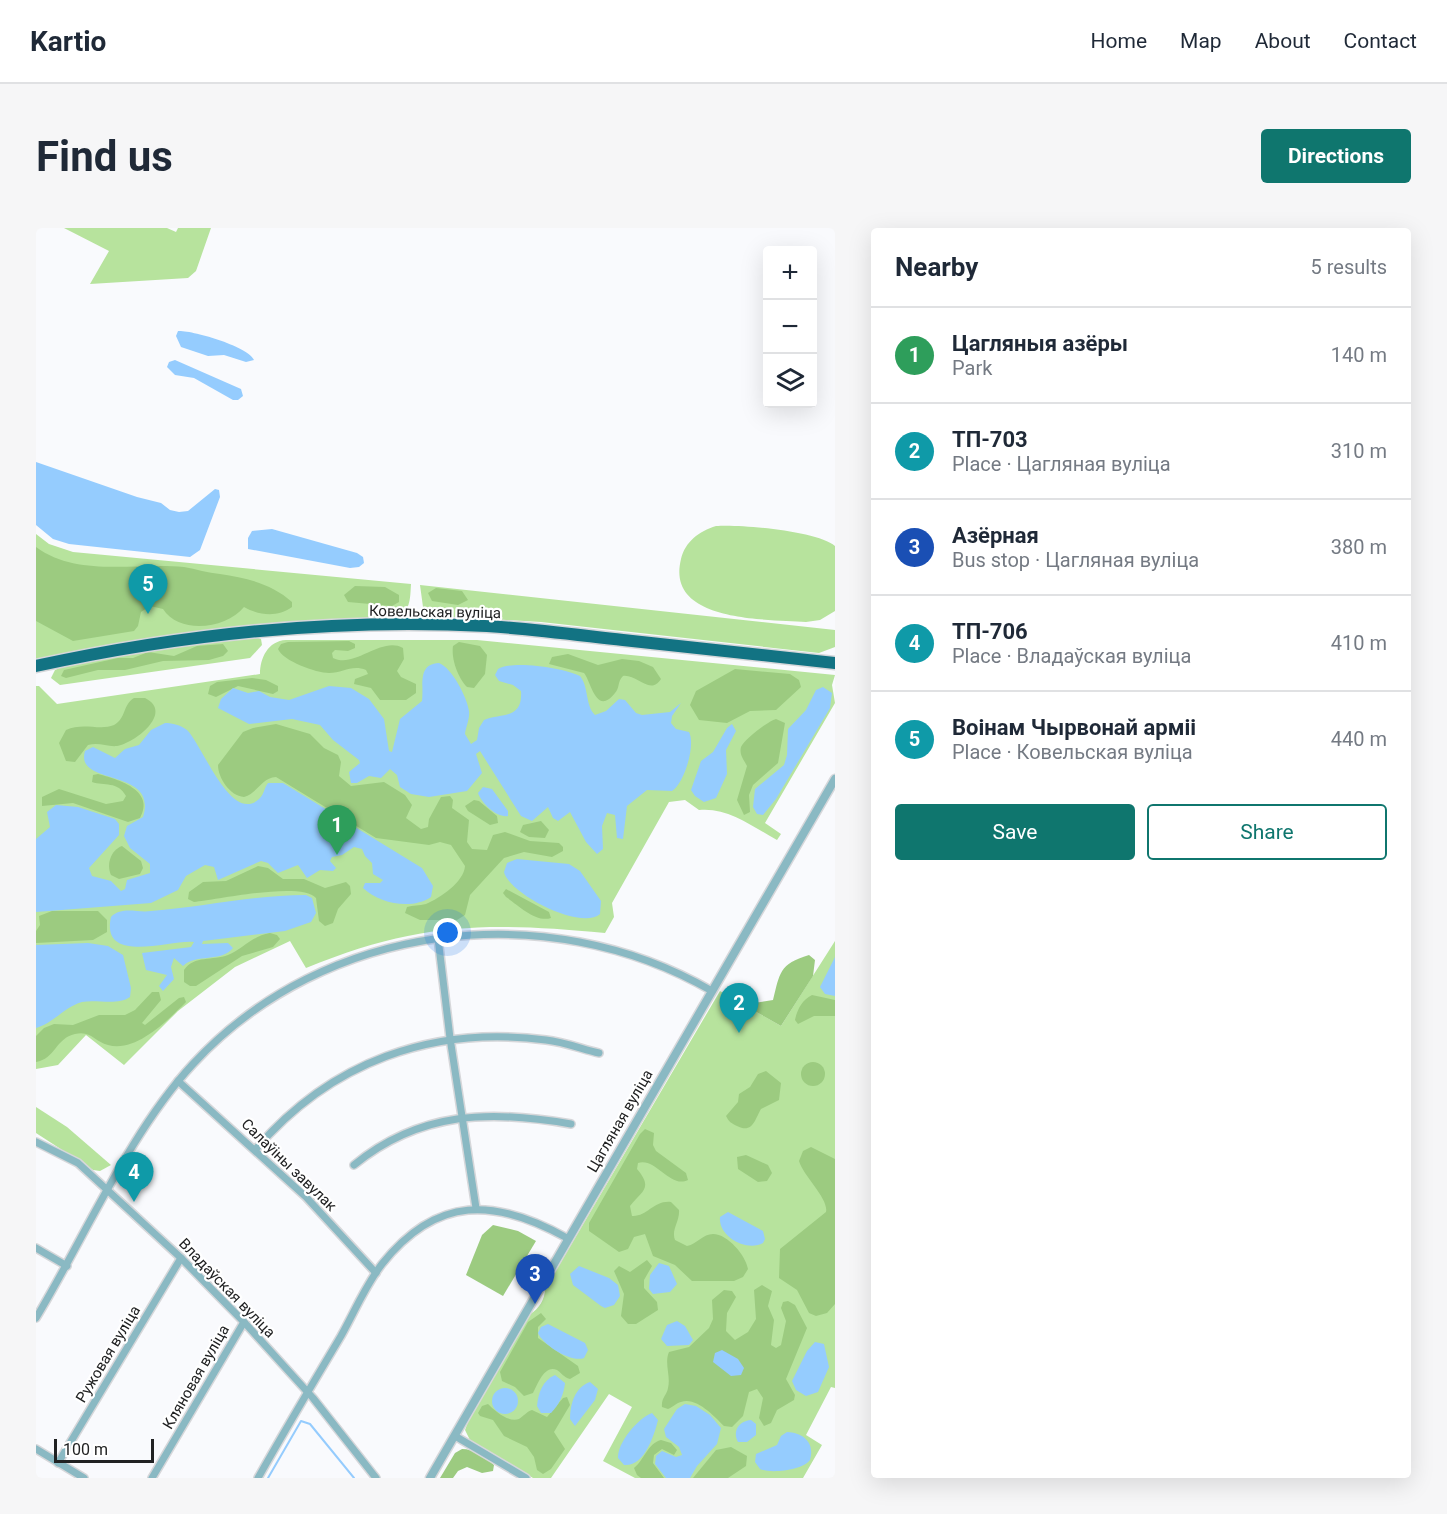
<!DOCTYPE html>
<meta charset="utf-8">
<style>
body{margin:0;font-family:Roboto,sans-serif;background:#f6f6f7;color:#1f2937}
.controls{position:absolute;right:18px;top:18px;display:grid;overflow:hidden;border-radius:6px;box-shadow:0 6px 24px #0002}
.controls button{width:54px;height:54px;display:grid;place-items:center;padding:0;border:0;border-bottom:2px solid #e0e1e3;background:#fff;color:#1f2937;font:30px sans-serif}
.scale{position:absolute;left:18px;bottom:15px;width:100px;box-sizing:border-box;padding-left:6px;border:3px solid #212223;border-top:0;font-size:16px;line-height:21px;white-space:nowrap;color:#212223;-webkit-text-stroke:4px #fff;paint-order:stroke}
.you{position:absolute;left:412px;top:705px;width:21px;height:21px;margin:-15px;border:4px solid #fff;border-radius:50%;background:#1a73e8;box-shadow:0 0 0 9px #1a73e833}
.badge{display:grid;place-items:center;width:39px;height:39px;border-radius:50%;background:#0f766e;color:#fff;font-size:20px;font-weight:700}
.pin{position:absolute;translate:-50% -50px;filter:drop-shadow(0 2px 3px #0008)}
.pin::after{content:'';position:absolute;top:32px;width:21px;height:18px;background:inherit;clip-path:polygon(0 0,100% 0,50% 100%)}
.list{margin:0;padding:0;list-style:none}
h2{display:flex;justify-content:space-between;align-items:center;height:78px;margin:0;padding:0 24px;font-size:26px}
h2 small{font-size:20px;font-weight:400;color:#747a83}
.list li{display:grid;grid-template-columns:39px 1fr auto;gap:18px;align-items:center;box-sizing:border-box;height:96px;padding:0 24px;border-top:2px solid #e0e1e3}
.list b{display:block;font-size:22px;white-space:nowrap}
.list p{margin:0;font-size:20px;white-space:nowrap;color:#747a83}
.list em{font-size:20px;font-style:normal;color:#747a83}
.actions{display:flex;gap:12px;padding:18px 24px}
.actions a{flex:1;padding:14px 0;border:2px solid #0f766e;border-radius:6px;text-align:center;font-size:21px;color:#0f766e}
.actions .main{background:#0f766e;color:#fff}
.icon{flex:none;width:33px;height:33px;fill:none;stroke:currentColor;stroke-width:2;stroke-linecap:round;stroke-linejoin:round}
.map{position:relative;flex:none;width:799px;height:1250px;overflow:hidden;border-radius:6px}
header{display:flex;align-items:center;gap:36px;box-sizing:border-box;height:84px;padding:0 30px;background:#fff;border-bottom:2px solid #e0e1e3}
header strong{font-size:28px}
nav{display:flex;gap:33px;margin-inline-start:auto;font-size:21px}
.intro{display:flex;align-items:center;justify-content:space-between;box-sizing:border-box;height:144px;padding:0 36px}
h1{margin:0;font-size:42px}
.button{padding:15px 27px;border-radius:6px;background:#0f766e;color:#fff;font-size:21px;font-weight:700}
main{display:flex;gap:36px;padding:0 36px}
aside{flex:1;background:#fff;border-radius:6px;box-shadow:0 6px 24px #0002}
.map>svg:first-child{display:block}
.green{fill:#b7e39d}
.forest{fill:#9ccb80}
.water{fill:#95ccfe}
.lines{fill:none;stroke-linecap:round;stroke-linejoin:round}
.stream{stroke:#95ccfe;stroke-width:2}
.minor-casing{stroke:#d6d7da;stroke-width:10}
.tertiary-casing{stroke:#d6d7da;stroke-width:11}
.trunk-casing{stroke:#d6d7da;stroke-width:15}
.minor{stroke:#8ab9c3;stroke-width:7}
.tertiary{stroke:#8ab9c3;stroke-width:8}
.trunk{stroke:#127383;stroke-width:12}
.labels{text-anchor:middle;stroke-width:4.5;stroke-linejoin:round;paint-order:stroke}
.street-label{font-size:15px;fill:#212223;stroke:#fff}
</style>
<header>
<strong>Kartio</strong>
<nav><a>Home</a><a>Map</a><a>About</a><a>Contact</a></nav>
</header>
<div class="intro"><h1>Find us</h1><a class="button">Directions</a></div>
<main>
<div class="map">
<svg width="799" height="1250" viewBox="0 0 799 1250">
<rect width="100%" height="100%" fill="#f9fafd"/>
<g class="green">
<path d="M28,0H131L140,4L142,0H175L160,43L152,50L54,56L73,23Z"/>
<path d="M680,298C704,296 782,303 799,318V383L784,392L770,394C731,391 629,395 645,331C649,314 663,303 680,298Z"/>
<path d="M0,306L13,316L37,324L375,356C374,371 375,385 358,389C234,392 121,406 0,432Z"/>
<path d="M384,357L799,402V419L783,425L505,394L401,388L387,379Z"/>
<path d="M219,409L225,411L226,417L214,430L24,457L15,450L19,442L26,439L104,422Z"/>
<path d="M250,412H441L799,447L796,457L799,475L729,595L745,606L741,612C717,599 692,579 663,582L649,572L633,574L576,675L578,689L569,705C451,694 382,694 270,740L254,713L199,739L142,783L88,837L50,807L22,837L0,841V458H3L21,476L224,446C224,430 232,413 250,412Z"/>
<path d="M799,713V1160L795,1159L770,1207L786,1217L767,1250H599L567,1233L596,1179L573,1166L515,1250H497L434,1212L429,1202L432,1194L494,1086C503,1081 509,1071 509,1061L684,763L745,798Z"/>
<path d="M0,879L31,899L75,937L64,943L57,942L0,905Z"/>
</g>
<g class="forest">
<path d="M0,319C42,350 100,334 148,339C160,341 172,345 184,346C211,350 236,356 256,374V379C241,390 222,387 208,379C190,401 144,407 127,381L114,378L105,384L102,398L98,403L37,413L0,393Z"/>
<path d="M319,358L349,359L363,367V374L356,378L312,374L308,367Z"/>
<path d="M400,360L426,363L432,372L422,377L396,373L392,365Z"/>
<path d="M313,413L319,416V420L312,423L299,422L296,425L297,430C319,441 345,408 367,420L368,431L361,443L365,449L380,456V465L370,472H344L335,460L318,456L319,451L332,446L330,442C316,436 307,445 293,445C280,445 247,433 242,421L245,416L252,414Z"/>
<path d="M423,414L444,418L451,427L449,446L438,460L431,459C422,450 415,431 417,418Z"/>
<path d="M187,416L192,423L187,428L173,432L127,433L89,442H62L30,450L25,448L28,442L82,430H97L112,424L138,428L161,418Z"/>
<path d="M532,426L562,437L586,431L603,433L617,439L625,451C614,468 601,446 587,448C581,454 584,460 579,465C560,489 555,453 548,445L513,436L516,429Z"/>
<path d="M699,441L754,446L763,452L765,459L740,482L714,483L691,495L663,492L654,477L660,463Z"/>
<path d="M216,450L230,452L242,458V463L237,466L202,458L180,469L172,466L174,458L181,454Z"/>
<path d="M98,470H109C139,485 97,516 81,518C71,519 63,514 52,517L39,534L30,533L23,515L30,502C47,494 64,503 78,497C90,491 87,476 98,470Z"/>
<path d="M740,491L749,495L742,535L717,557L713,567L714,584L708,587L701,572L711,538C708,532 703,527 705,519C708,512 732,493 740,491Z"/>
<path d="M240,496L274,506L288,520L302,527L305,534L303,548L315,558L348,554L369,567L376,577L370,590L385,601L392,599L393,591L405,569L414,568L417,572L416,580L433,592L431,614L436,621L451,622L457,607L469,604L494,613L523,615L527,619V623L516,629L488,624L468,630L434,667L429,687L421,692H384L369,685L371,679C377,677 383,678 390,676C404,670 428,654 429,638L415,617L404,614L393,617L340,610L240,549C225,550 222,565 208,569C194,568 182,550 182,537L207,504L217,500Z"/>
<path d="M62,546C81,551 120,562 104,590L92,594L37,575L6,578V569L23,561L70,576L87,573L90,568C82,553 68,558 56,554L57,547Z"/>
<path d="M438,572L443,573L461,588L462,595L454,597L432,583L429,578Z"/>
<path d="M505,593L513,602L509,610L493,609L484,604L487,597Z"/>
<path d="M86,618L105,633L107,640L104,646L83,651L75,647C70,636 75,622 86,618Z"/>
<path d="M222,638L232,640L247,651H268L289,660L310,654L314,658L315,666L302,681L297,695L289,698L283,693L280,670C265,653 181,672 158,674L152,671L153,664L167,654L190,653Z"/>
<path d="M470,661L513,684L515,690C500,695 482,677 470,669L467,665Z"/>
<path d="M16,683H62L71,692V704L57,712L0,715V703L4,697L3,688Z"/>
<path d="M234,705L241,707L244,711L237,719L206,728L160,758H154L148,754V742C158,727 177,733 192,727C207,721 216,708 234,705Z"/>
<path d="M773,727L779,732L777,748L745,798L715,781L718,775L737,772C744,745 743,736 773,727Z"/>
<path d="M116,764H123L125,772L106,795L109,797L143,770L148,769L150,774C132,792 100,825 72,817C59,814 55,802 39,806C20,810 19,831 0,834V808L8,800L18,796L37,797L63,787H89L99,782Z"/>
<path d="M776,767L799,772V788H778L762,796L759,792C761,782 766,772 776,767Z"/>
<circle cx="777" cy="846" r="12"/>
<path d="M730,843L745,855L743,872L725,881C719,891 717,906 701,898C695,895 693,894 690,888L702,874L703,866L714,859L722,846Z"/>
<path d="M609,901L618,905L617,917L620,923L650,945L652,952C634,961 620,929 602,935L601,941C618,961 605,963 594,978L596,988C611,989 618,972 635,974L643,982C644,993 635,1002 639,1012L651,1018C661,1016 667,1006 677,1006C692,1006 710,1028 712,1041L707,1049L698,1053H656L639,1037L617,1028L609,1006L598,1009L592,1021L583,1024L553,1003V995L604,906Z"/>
<path d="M775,919L799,931V1076L791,1085L780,1088L773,1085L761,1062L743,1050L744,1021L790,984C793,971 768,949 763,933L767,923Z"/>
<path d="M710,927L732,937L736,945L731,953L722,954L702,941L701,929Z"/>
<path d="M457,997L482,1003L500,1013L467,1068L430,1047L446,1007Z"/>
<path d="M611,1032L616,1038L608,1052V1060L621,1074L622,1082L600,1096H592L585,1088L588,1066L578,1043L583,1038L594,1044Z"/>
<path d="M726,1057L736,1063L732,1078L738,1092L735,1117L740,1120L745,1117L750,1093L745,1080L747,1074L752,1073L759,1077L771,1100L750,1151L759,1167L758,1172L741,1182L735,1195L728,1198L723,1190L727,1170L721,1161L713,1164L707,1188L696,1199L688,1198C679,1189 660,1168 645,1174C640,1175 637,1179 632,1181L626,1179C625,1170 631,1167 632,1160C635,1148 628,1135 633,1124L653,1119L673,1100L677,1091L676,1072L688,1062L696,1063L700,1069L691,1085L690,1103L699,1112L712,1104L720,1091L718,1062Z"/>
<path d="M505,1085L510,1091L502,1099V1110L542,1138L544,1145L534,1151C527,1149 526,1145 521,1142C508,1136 501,1158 497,1165L488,1168L479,1159L466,1153L464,1144L492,1094Z"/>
<path d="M531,1169L534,1177L518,1204L529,1221L515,1241L507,1246L501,1242L498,1229L491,1219L468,1208L457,1192L444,1188L442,1185L446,1178L452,1176C458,1182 472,1195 483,1191C488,1188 490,1184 496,1182L511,1189L527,1170Z"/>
<path d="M625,1212L635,1215L641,1222L638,1227L626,1221L618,1227L617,1235L628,1250H605L601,1247L598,1240C609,1231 611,1216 625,1212Z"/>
<path d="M695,1219L711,1228L710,1238L692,1250H657L680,1222Z"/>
<path d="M426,1221C438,1221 449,1229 458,1237L457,1243L446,1245L431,1239L422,1243L417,1250H404L419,1225Z"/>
</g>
<g class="water">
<path d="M142,103C156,102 214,119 218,132L210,134L188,127L172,128L145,119L140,108Z"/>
<path d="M139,132L205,161L207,168L202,172H197L158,150L139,147L131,139L133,134Z"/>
<path d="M0,234L101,269L125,275L134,282L143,284L152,283L179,261L183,262L184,269L164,322L154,329L33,316L17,311L0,297Z"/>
<path d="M236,301L321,325L327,329L328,335L323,339L314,340L212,321V310L216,303Z"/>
<path d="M403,435C416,440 431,469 433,483C434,491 430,498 429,506L435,516L441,512L443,500L448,492C465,485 487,492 485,463L477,457L463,453L459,447L462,441C477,432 528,440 544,448C553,459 549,477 559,487L570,483L583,471L589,472L600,485L606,487L634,484L645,475L636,488L635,495L640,501L653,504C660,517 648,556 636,563L611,562L591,578L587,611L581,610L579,587L571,585L566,598L567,621L561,626L550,614L534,584L522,593L517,590L512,579L496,593L485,588L444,523L440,526L446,545L431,563L393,569L375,566L364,559L361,547L354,541L345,550L333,548L321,555H315L313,544L324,535L323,532L297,512L284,497L256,491L213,496L182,480L185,471L197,460L212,465L223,463L234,469L253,472L293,458L315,460L333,471L348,491L353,523L356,524L364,491L386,473C388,457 381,436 403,435Z"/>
<path d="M787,459L796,465L794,480L740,571L727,587L721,586L717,579L719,561L748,537L751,527L752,501L770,482L780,462Z"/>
<path d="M129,495C137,495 144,497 151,502C166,516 195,597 223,571C228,567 228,560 232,555H247L386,640L397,658L395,669C376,682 344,676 327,660L329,655H344L347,652L337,646L336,635L329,628L326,621L318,619L306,627L296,629L294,633L300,640L297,643L284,642L271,650L262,637L242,645L232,635L225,633L182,652L178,639L169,637L150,648L142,662L115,675L0,684V611L14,599L11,584L20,577L42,579L79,591L83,596V607L53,640L56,648L75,653L85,663L89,661L91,652L114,645V636L94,620L88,608L91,598L107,589C123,539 38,559 49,523L57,519L79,530L89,521L103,517L115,502Z"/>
<path d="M696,496L700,503L690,522L691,546L680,570L668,574L659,568L655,562L665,533L677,524L691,500Z"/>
<path d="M447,559L456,561L472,583V588C461,590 446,576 442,565Z"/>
<path d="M481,631L533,636L544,643L565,673L564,686C545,703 473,666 468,644L471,635Z"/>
<path d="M270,667L276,670L280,685L275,694L249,703L167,713L166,716L192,715L197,720C185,735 161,725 147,738L138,730L135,739L138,751L127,763L123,758L131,747L110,742L106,725L155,719L158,714C136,711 64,738 75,689C86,678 101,685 115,683C167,679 217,667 270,667Z"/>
<path d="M52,715L72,718L87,727L95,760L94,769C81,778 61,771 46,774C28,779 18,795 0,800V717Z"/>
<path d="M799,729V768L789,766L784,759Z"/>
<path d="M692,984L727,1003L729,1011L727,1015C711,1024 682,1009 684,989Z"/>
<path d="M623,1035L633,1038L641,1056L634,1064L617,1066L613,1061L614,1047Z"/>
<path d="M543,1038L573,1050L582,1057L584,1068L578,1077L569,1080L565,1078L537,1057L534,1046Z"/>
<path d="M641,1093L649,1098L657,1112L653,1117L631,1118L625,1111L631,1097Z"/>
<path d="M512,1096L549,1115L552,1122L548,1130C535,1135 507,1117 502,1105L505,1099Z"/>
<path d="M779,1114L788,1116L793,1139L782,1164L770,1168L760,1162L756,1153L771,1123Z"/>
<path d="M686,1122L702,1131L708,1140L705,1147L695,1148L677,1134L679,1125Z"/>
<path d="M519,1147L529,1155C528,1166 523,1177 515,1185H505L501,1178C502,1165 507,1152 519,1147Z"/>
<path d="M554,1154L562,1161L559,1172L539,1198L534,1191C534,1176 539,1159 554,1154Z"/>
<circle cx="469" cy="1173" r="13"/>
<path d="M649,1176L660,1178L674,1187L685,1200L681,1216L661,1238L654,1250H630L619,1236L620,1228L626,1223L640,1229L646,1227L643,1219L630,1209L628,1201L641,1181Z"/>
<path d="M616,1185L622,1192C618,1208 608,1239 588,1237L582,1230C581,1215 602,1190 616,1185Z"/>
<path d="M715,1192L720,1196V1207L711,1214H702C696,1203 703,1193 715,1192Z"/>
<path d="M751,1204C768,1205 779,1215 774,1232C767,1242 735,1246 724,1241L719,1234L720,1226L741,1217L745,1208Z"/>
</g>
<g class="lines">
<path class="stream" d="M232,1250L265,1193L274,1196L318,1250"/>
<defs>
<g id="minor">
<path d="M402,710L414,810L440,980"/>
<path d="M142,853L270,969L340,1045"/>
<path d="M0,914L42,935L145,1030L208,1094L277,1170L340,1250"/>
<path d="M219,922C294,834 396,797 510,812C528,814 546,821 563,825"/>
<path d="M318,937C384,883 455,882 535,896"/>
<path d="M0,1020L31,1038"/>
<path d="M0,1090C49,1009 93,905 157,836C288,694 510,667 676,763"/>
<path d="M419,1208L490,1250"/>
<path d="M0,1221L48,1250"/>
<path d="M22,1235L145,1030"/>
<path d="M116,1250L208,1094"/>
<path d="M222,1250C249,1202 277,1155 305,1108C318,1085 329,1058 346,1036C401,967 459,970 531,1010"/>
</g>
<path id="tertiary" d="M394,1250L799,551"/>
<path id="trunk" d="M0,438C147,406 301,390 451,398C497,401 542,407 587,412C657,420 728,427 799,435"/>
</defs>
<use href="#minor" class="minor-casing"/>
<use href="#tertiary" class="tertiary-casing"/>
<use href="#trunk" class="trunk-casing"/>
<use href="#minor" class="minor"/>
<use href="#tertiary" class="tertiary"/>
<use href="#trunk" class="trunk"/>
</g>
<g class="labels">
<g class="street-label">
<text transform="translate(399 384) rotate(1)" y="5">Ковельская вуліца</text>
<text transform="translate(584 893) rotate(-60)" y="5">Цагляная вуліца</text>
<text transform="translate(253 937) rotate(44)" y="5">Салаўіны завулак</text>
<text transform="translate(191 1060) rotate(46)" y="5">Владаўская вуліца</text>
<text transform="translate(72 1126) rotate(-59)" y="5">Ружовая вуліца</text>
<text transform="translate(160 1149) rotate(-60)" y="5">Кляновая вуліца</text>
</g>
</g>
</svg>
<div class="controls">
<button>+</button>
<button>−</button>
<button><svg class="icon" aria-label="layers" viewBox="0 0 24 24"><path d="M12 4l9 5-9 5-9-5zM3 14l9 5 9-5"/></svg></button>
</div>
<div class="scale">100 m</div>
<div class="you"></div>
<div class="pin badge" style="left:301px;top:627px;background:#2e9e5b">1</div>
<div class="pin badge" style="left:703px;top:805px;background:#0f9aa8">2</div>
<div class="pin badge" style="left:499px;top:1076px;background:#1a4fb4">3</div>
<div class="pin badge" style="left:98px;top:974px;background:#0f9aa8">4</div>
<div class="pin badge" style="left:112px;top:386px;background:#0f9aa8">5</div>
</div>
<aside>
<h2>Nearby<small>5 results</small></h2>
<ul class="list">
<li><span class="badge" style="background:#2e9e5b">1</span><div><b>Цагляныя азёры</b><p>Park</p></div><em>140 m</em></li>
<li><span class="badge" style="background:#0f9aa8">2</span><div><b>ТП-703</b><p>Place · Цагляная вуліца</p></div><em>310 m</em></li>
<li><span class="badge" style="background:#1a4fb4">3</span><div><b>Азёрная</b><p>Bus stop · Цагляная вуліца</p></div><em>380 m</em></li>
<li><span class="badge" style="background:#0f9aa8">4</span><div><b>ТП-706</b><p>Place · Владаўская вуліца</p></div><em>410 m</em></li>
<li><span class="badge" style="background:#0f9aa8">5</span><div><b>Воінам Чырвонай арміі</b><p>Place · Ковельская вуліца</p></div><em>440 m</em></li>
</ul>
<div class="actions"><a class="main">Save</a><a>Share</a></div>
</aside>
</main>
